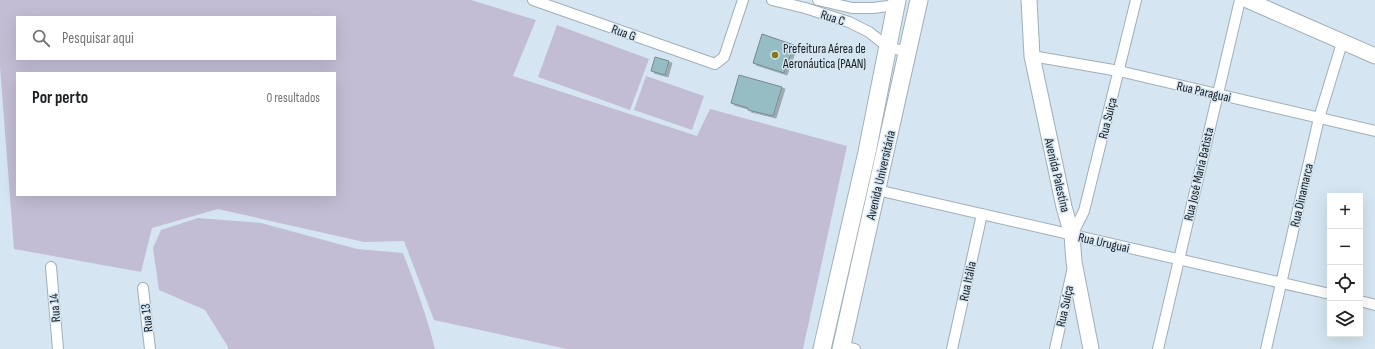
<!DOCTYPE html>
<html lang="pt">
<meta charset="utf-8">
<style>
body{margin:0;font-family:"Sofia Sans Condensed",sans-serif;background:#f6f6f6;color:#202124}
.controls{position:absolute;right:12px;bottom:12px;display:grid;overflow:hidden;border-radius:0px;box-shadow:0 4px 16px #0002}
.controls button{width:36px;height:36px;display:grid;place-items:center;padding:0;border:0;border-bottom:1px solid #e0e0e0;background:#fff;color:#202124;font:20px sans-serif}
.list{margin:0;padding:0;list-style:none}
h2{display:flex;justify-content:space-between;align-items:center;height:52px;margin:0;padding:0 16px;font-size:17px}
h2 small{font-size:13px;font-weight:400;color:#757577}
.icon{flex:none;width:22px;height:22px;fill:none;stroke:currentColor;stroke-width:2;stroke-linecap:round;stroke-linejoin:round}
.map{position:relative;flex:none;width:1375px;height:349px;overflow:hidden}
.search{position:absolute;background:#fff;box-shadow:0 4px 16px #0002;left:16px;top:16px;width:320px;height:44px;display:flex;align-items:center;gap:10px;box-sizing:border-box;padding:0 14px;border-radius:0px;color:#757577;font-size:15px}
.panel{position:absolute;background:#fff;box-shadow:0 4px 16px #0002;left:16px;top:72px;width:320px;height:124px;border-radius:0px}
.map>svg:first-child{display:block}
.green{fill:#c2bdd4;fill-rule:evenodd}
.building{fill:#96bdc3;stroke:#758a8d;filter:url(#shadow)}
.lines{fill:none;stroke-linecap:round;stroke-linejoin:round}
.street-casing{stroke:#9fafba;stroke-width:12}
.secondary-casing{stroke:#9fafba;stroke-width:17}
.primary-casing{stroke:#9fafba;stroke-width:19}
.street{stroke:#fff;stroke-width:10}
.secondary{stroke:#fff;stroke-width:15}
.primary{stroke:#fff;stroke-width:17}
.poi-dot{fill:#8d7316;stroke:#d5e6f2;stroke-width:1.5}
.labels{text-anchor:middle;stroke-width:3;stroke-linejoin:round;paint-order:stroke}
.street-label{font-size:13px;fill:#181e22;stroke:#d5e6f2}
.poi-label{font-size:13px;fill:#181e22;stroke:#d5e6f2;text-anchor:start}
</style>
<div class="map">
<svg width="1375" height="349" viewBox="0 0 1375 349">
<defs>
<filter id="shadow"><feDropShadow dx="3" dy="2" stdDeviation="0" flood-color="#0004"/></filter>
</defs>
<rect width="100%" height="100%" fill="#d5e6f2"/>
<g class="green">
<path d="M0,0H471L536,20L513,76L697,136L710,109L847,146L803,349H567L434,320L404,241L364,242L218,209L152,228L141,272L14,249L0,67ZM17,17H335V59H17ZM17,73H335V195H17Z"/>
<path d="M557,25L649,59L630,110L538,77Z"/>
<path d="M646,76L704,96L692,130L634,110Z"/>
<path d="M198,218L261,223L357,249L403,253C415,285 427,316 435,349H228V347L205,310L159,290L153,248L161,230Z"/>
</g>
<g class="building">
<path d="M762,34L794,45L784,73L753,63Z"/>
<path d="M655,57L669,61L665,75L651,71Z"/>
<path d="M739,75L782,87L773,116L748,110V108L731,103Z"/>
</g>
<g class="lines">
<defs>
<g id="street">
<path d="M533,0L715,64L724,57L743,0"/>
<path d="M772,0L805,8L849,22L869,32L888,47L907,52"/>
<path d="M818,0L852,8H873L896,5"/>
<path d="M1032,56L1119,71L1375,131"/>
<path d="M877,190L1330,294"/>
<path d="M1072,235L1084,211L1136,0"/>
<path d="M51,267L58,349"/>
<path d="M143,288L150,349"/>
<path d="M1360,301L1375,305"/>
<path d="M842,346L855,349"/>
<path d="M952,349L982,214"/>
<path d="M1055,349L1073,267"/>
<path d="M1158,349L1240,0"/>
<path d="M1266,349L1319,118L1342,43"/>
</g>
<g id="secondary">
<path d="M1029,0L1032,56L1064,207L1072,235L1074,262L1091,349"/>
<path d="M1247,0L1375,56"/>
</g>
<g id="primary">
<path d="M822,349L867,152L897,0"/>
<path d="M841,349L919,0"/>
</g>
</defs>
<use href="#street" class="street-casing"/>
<use href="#secondary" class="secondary-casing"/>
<use href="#primary" class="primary-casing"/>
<use href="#street" class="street"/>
<use href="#secondary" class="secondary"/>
<use href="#primary" class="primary"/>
</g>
<circle class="poi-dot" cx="775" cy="55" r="4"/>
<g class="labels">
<g class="street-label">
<text transform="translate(833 17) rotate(18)" y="5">Rua C</text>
<text transform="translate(624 32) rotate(20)" y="5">Rua G</text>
<text transform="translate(1204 91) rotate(13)" y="5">Rua Paraguai</text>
<text transform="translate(1107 118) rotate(-76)" y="5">Rua Suiça</text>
<text transform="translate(1198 174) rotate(-77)" y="5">Rua José Maria Batista</text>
<text transform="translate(880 175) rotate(-77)" y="5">Avenida Universitária</text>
<text transform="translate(1058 175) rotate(77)" y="5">Avenida Palestina</text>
<text transform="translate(1301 195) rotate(-77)" y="5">Rua Dinamarca</text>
<text transform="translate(1104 242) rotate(13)" y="5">Rua Uruguai</text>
<text transform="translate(967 281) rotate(-78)" y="5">Rua Itália</text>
<text transform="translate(1064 306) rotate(-78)" y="5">Rua Suíça</text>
<text transform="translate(54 308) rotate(-95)" y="5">Rua 14</text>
<text transform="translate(146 318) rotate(-97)" y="5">Rua 13</text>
</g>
<g class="poi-label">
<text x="783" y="53">Prefeitura Aérea de<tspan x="783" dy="15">Aeronáutica (PAAN)</tspan></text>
</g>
</g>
</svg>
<div class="controls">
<button>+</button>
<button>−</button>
<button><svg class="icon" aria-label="locate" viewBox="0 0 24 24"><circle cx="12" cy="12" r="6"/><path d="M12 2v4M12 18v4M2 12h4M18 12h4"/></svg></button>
<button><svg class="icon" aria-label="layers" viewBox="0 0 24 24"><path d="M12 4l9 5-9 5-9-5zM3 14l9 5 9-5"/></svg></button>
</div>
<div class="search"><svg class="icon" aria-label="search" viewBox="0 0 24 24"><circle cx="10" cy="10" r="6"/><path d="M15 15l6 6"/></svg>Pesquisar aqui</div>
<section class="panel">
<h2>Por perto<small>0 resultados</small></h2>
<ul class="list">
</ul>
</section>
</div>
